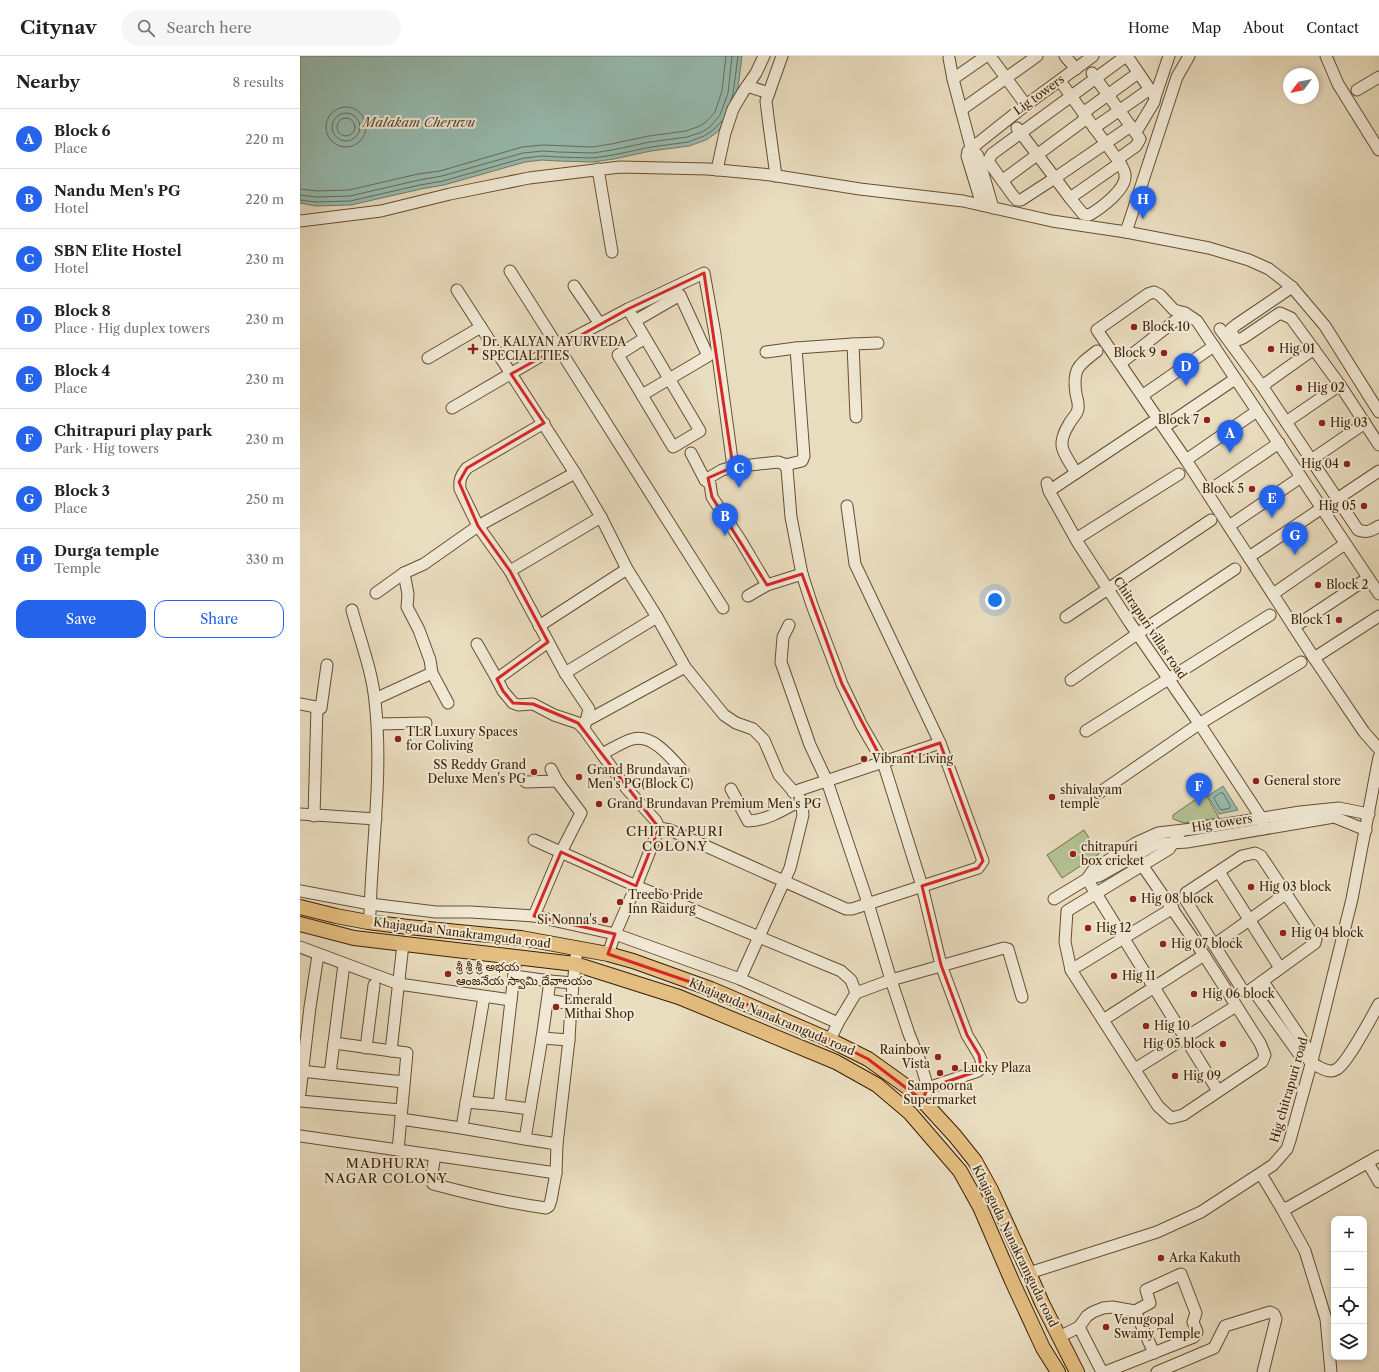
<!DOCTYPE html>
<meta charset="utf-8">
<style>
body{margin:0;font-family:"Libre Caslon Text","Noto Sans Telugu",serif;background:#f6f6f6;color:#222}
.controls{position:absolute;right:12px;bottom:12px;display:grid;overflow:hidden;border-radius:8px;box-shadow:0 2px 6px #0003}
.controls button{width:36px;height:36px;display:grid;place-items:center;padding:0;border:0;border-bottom:1px solid #e0e0e0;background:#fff;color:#222;font:20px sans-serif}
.compass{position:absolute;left:983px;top:12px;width:36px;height:36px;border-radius:50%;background:#fff;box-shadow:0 2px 6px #0003;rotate:238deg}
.you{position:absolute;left:695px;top:544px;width:14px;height:14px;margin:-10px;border:3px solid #fff;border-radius:50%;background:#1a73e8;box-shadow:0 0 0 6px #1a73e833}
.badge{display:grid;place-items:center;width:26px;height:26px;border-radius:50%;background:#2563eb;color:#fff;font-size:13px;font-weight:700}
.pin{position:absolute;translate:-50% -33px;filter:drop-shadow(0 1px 2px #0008)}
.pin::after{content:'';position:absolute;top:21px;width:14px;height:12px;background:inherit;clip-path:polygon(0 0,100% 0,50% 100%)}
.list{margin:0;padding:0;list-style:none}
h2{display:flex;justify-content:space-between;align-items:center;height:52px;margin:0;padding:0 16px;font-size:17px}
h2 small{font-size:13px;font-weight:400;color:#767676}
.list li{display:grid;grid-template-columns:26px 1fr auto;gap:12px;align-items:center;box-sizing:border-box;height:60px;padding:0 16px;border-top:1px solid #e0e0e0}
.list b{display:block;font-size:15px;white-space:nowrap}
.list p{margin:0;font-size:13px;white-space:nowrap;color:#767676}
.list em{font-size:13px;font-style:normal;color:#767676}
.actions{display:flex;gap:8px;padding:12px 16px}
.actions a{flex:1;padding:9px 0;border:1px solid #2563eb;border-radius:12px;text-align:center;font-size:14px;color:#2563eb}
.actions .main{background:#2563eb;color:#fff}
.icon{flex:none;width:22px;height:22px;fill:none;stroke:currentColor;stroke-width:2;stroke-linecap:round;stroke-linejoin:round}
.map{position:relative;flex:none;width:1079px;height:1316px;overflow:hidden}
header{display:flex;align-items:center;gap:24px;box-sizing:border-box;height:56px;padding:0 20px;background:#fff;border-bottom:1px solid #e0e0e0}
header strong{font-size:19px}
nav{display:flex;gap:22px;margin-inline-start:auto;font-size:14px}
.search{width:280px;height:36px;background:#f6f6f6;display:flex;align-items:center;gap:10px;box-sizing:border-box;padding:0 14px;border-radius:22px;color:#767676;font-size:15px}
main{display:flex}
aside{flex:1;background:#fff}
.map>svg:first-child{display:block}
.green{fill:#b4c294;stroke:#78704c}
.water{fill:#97bcb2;stroke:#727d6c}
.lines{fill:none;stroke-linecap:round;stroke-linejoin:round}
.shore{stroke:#696d5a;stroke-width:1}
.minor-casing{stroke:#664e32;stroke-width:13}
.major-casing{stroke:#3b1e03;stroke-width:16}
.minor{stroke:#f1e9d5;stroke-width:11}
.major{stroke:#e4be80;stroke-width:14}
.marked{fill:none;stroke:#d62828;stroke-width:3;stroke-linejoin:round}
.poi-dot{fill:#8f2418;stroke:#f1e9d5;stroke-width:1.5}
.labels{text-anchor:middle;stroke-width:4;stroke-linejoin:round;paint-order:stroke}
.street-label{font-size:12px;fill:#3b1e03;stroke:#f1e9d5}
.poi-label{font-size:12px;fill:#3b1e03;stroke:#f1e9d5;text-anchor:start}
.water-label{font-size:13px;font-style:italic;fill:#574d38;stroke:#f1e9d5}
.neighbourhood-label{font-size:13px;letter-spacing:1px;fill:#3b1e03;stroke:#f1e9d5}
</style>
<header>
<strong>Citynav</strong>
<div class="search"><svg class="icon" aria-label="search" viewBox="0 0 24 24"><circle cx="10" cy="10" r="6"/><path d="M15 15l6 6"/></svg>Search here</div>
<nav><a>Home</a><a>Map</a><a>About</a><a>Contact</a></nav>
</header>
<main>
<aside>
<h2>Nearby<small>8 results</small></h2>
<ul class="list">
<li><span class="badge">A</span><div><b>Block 6</b><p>Place</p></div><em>220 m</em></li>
<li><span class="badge">B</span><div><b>Nandu Men's PG</b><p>Hotel</p></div><em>220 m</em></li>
<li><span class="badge">C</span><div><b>SBN Elite Hostel</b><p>Hotel</p></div><em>230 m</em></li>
<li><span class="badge">D</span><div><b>Block 8</b><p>Place · Hig duplex towers</p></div><em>230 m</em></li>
<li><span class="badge">E</span><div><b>Block 4</b><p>Place</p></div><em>230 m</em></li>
<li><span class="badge">F</span><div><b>Chitrapuri play park</b><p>Park · Hig towers</p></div><em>230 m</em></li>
<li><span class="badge">G</span><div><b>Block 3</b><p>Place</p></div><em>250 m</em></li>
<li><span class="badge">H</span><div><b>Durga temple</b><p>Temple</p></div><em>330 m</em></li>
</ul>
<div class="actions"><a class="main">Save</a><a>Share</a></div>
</aside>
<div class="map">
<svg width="1079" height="1316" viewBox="0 0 1079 1316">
<rect width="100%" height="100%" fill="#e9ddbf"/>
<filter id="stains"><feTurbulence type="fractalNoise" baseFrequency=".005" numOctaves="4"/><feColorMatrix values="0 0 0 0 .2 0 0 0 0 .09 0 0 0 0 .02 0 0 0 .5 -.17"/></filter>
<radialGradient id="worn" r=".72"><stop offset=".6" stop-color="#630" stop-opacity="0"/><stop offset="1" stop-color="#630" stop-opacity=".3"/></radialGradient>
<g class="green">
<path d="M905,737L919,762L884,767L873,763V759Z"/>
<path d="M784,774L799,798L762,822L747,799Z"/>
</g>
<g class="water">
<path d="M0,0H442L437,39L428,64L416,77L406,84L389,90L351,95L314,103L293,106L258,105L242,104L225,106L144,129L121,133L51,149L16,150L0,147Z"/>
<path d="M923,730L938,754L919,758L908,740Z"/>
</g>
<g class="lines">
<g class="shore">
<path d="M431,44L433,38L438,0"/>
<circle cx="46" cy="71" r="20"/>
<circle cx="46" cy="71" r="14"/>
<circle cx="46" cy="71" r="9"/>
<path d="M0,133L17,135L49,134L118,118L140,115L222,91L243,89L292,91L311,88L349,80L386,75L400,70L406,66L415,56L422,35L426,0"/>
<path d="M0,139L17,141L50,140L119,124L142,120L223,97L243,95L258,96L293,97L312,94L350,86L387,81L402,76L410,71L420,59L428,37L432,0"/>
<path d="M0,144L16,146L50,145L120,129L143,125L224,102L243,100L258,101L293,102L313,99L351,91L388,86L404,80L413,74L423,64"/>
<path d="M920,737H923L930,749V752L922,754L920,753L914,742Z"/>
</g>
<defs>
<g id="minor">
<path d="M686,0L653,23L671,91L678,100L693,152"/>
<path d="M690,0L726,49"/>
<path d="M765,0L776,13"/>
<path d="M827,0L855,41L869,0"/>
<path d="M1026,0L1038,28L1079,94"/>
<path d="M649,2L653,23"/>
<path d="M792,17L840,83L836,90L818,103"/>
<path d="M760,25L820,107C822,111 825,115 825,119C827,133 800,153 789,159L783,158L770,142"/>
<path d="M447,30L469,37"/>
<path d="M1057,34L1079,21"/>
<path d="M661,54L737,0"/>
<path d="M783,57L838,17"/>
<path d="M717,72L755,122L831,70"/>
<path d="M794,72L850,33"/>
<path d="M836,76L854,46L855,41"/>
<path d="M820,107L770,142L755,122L721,144H717L714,141L688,105L692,98L826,0"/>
<path d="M298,113L312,196"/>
<path d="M417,114L425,77L433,53L443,36L456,17L464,0"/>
<path d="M476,120L469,69L466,45L482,0"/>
<path d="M703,124L787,62"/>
<path d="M682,149L667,100L668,95L726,49L793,0"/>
<path d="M0,165L81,155L150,138L229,122L320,111L408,113L471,119L560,133L663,145L752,165L826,176L909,192L949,204L969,213L992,231L1025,270L1079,356"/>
<path d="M826,176L877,21L889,0"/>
<path d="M210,215L423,552"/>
<path d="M274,230L300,268"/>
<path d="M992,231L936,269L931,273L933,280L938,284L943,282L980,257L991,262L1040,329L1079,389"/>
<path d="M157,234L275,417L301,461L327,513L357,561L385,611L424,659L436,667L453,673L464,684L479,719L501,744L503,759L490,812L440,923"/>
<path d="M328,253L400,375L373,391L318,299L345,282"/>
<path d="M335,265L380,239L408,300L342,339"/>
<path d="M920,273L962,330L1058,474C1067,477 1071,475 1079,470"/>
<path d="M553,288L578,287"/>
<path d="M466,296L496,292"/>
<path d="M128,302L181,271"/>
<path d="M821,307L885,257"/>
<path d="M962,330L1014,293"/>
<path d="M843,339L914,290"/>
<path d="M152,352L258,290L328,253L404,217L415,278L433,411"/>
<path d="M986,366L1040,329"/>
<path d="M244,367L167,412C161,419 159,424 160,433L178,470L275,417"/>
<path d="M864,371L935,323"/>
<path d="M391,397L405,424"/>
<path d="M886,404L957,355"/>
<path d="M1011,404L1065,367"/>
<path d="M485,409L502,405L504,400L496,292L553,288L556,361"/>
<path d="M776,417C764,396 755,391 769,368C772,362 777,359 778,353C779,348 777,342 776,338C772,312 779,309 797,295"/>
<path d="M747,427L749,435L778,487L830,567L903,673L962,763L963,773"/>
<path d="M749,435L851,367"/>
<path d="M907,436L979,387"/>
<path d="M1037,443L1079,415"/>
<path d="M929,470L1001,421"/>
<path d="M776,483L879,418"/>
<path d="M949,501L1022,452"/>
<path d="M210,515L301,461"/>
<path d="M467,529L441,485L412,441L410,428L405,424L422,414L433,411L478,406L484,408L487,413L491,461L502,518L512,549L542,628L561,668L583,706L622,830L641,909L667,979L679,999L682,1006L678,1015L628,1032"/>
<path d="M76,537L104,517L124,508L178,470L210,515L265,617L289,653L284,673L327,733L356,765L359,772L336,830L315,878L308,898"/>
<path d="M973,538L1045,488"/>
<path d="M1079,538L897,265L885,257L874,254L860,239L854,236L848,238L797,274L886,404L994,571L1014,602L1064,676L1079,693"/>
<path d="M448,540L467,529L502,518"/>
<path d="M52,554C60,584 72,614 75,645C83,716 72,786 70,857L68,866"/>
<path d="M766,561L911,464"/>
<path d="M489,569L483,581L481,606L510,689L527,725L568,847L591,924L609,978L620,1005L628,1032L625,1038"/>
<path d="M239,570L327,513"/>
<path d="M994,571L1068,522"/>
<path d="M248,586L197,623L203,635L213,647L218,649L233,648L254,659L278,667L284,673"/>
<path d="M177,588L197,623"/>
<path d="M1014,602L1079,560"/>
<path d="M132,617L148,647"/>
<path d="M265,617L357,561"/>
<path d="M771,624L837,578L935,513"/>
<path d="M75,643L132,617L130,604L119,574L107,551L108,538L104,517"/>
<path d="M0,648L21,652L27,609"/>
<path d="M286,665L385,611"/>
<path d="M78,668L126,667"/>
<path d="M786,675L970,559"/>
<path d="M302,698C310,694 324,685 333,683C353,678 371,702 383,715"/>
<path d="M226,726L257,725"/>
<path d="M431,733L448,765C466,765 485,753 501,744"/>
<path d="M493,736L640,687"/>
<path d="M799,737L899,668L1001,606"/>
<path d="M0,758L76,763"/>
<path d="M14,760L17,651"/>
<path d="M359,772L370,774L546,853H552L678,812L683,805L640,687L555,508L547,450"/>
<path d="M234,784L336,830L541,915L551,924L556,937"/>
<path d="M955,797L961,800L1016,883L1015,887L949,935H945L942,933L885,843L886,837L942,800Z"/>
<path d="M842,809L904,899L960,987L965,999L962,1006L883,1059L871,1062L858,1050L771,914L765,886L767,855L869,793L881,775"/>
<path d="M919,816L980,912"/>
<path d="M787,823L799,820L856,788L887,786L1034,761L1066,774"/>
<path d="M787,823L918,1035"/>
<path d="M0,835L70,848L136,856H171L234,860L315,878L440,923L538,967"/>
<path d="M754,843L787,823L794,813L836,787L858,777L901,772L1000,756L1039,752L1069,758"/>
<path d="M234,860L261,796L281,757L257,725L251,713"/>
<path d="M914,889L987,837"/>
<path d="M0,891L99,928L211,944"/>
<path d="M216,901L199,1049L230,1053"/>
<path d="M771,914L873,852"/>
<path d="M214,920L250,925L242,982L225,1083L257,1088"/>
<path d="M250,925L273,927"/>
<path d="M960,933L966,930L1006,990C1006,1003 1008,1006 1019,1011C1025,1014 1031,1017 1037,1013C1048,1006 1071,962 1079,948"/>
<path d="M960,933L956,938L958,941L999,998L1006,1000"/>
<path d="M248,944L271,948"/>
<path d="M803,964L904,899"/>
<path d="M242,982L269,984"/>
<path d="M530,984L538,967L556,937L591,924L704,892L708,893L722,941"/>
<path d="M34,987L107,997L98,1094L256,1117"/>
<path d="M66,992L74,929"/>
<path d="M91,995L103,888"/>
<path d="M835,1013L936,950"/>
<path d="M0,1015L104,1026"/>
<path d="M30,1018L44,908"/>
<path d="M0,1037L10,951L18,899"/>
<path d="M0,1045L101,1054"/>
<path d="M166,1046L199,1049"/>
<path d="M101,1063L161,1072L225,1083"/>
<path d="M163,1065L184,941"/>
<path d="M0,1080L98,1094"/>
<path d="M135,1099L131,1124L133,1128C170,1138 208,1147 246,1152L249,1150L251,1144L256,1117L257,1088L269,984L271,948L277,892"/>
<path d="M1068,1107L1079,1126"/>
<path d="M961,1118L982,1153L989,1151L1079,1100"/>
<path d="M982,1153L1005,1195L1026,1263L1031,1316"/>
<path d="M729,1217L857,1176L901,1156L973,1109L987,1093L990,1084L1013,1001L1052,843L1079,701"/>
<path d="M835,1255L854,1297"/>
<path d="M779,1271L802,1316"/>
<path d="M759,1281L779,1271L787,1260L793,1256L803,1252L812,1251L835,1255L850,1247L846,1234L881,1218L896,1257L893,1266L897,1276L894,1281L805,1316"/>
<path d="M857,1316L914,1292L925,1270L970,1256L974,1258L976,1263L963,1316"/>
</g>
<g id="major">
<path d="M0,851L36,860L68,866L108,871L221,882L308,898L333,905L411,933L530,984L568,1003L610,1033L622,1044L655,1080L675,1105L691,1134L729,1217L742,1247L777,1316"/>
<path d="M0,868L54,882L275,908L379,941L536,1006L577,1029L610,1057L660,1115L680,1151L712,1225L743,1292L758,1316"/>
</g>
</defs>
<use href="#minor" class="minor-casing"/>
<use href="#major" class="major-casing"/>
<use href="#minor" class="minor"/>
<use href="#major" class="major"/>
</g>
<path class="marked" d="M404,217L433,411L408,422L412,441L467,529L502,518L542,628L583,706L640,687L683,805L678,812L622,830L641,909L667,979L679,999L681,1011L678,1015L628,1032L622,1044L568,1003L530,984L411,933L308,898L315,878L234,860L261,796L336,830L359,772L278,667L233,648L213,647L203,635L197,623L248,586L210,515L178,470L159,426L167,412L244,367L211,318L328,253Z"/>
<g class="poi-dot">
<circle cx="834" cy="271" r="4"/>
<path d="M171 287h4v4h4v4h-4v4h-4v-4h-4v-4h4z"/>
<circle cx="971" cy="293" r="4"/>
<circle cx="864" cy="297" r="4"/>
<circle cx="999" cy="332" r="4"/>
<circle cx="907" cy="364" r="4"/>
<circle cx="1022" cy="367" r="4"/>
<circle cx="1047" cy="408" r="4"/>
<circle cx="952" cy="433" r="4"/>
<circle cx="1064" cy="450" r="4"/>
<circle cx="1018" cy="529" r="4"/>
<circle cx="1039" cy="564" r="4"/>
<circle cx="98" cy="683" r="4"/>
<circle cx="564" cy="703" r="4"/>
<circle cx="234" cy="716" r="4"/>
<circle cx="279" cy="721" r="4"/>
<circle cx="956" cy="725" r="4"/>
<circle cx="752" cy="741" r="4"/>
<circle cx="299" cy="748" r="4"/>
<circle cx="773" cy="798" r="4"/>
<circle cx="951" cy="831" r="4"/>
<circle cx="833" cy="843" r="4"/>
<circle cx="320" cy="846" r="4"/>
<circle cx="305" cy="864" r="4"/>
<circle cx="788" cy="872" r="4"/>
<circle cx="983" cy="877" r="4"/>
<circle cx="863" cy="888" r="4"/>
<circle cx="148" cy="918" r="4"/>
<circle cx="814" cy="920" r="4"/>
<circle cx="894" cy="938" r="4"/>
<circle cx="256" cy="951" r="4"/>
<circle cx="846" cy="970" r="4"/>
<circle cx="923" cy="988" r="4"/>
<circle cx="638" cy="1001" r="4"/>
<circle cx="655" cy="1012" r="4"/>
<circle cx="640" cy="1017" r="4"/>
<circle cx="875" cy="1020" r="4"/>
<circle cx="861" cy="1202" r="4"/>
<circle cx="806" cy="1271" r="4"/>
</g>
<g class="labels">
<g class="street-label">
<text transform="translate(739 39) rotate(-36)" y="4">Lig towers</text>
<text transform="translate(850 572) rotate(56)" y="4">Chitrapuri villas road</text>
<text transform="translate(922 767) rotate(-9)" y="4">Hig towers</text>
<text transform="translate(162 877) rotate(7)" y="4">Khajaguda Nanakramguda road</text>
<text transform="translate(472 961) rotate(23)" y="4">Khajaguda Nanakramguda road</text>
<text transform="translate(989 1034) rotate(-74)" y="4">Hig chitrapuri road</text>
<text transform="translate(715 1190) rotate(64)" y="4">Khajaguda Nanakramguda road</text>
</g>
<g class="poi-label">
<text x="842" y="275">Block 10</text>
<text x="182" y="290">Dr. KALYAN AYURVEDA<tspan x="182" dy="14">SPECIALITIES</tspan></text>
<text x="979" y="297">Hig 01</text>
<text x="856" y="301" text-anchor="end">Block 9</text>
<text x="1007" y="336">Hig 02</text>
<text x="899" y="368" text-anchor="end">Block 7</text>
<text x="1030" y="371">Hig 03</text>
<text x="1039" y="412" text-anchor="end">Hig 04</text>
<text x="944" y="437" text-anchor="end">Block 5</text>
<text x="1056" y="454" text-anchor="end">Hig 05</text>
<text x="1026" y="533">Block 2</text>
<text x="1031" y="568" text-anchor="end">Block 1</text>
<text x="106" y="680">TLR Luxury Spaces<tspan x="106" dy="14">for Coliving</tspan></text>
<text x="572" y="707">Vibrant Living</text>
<text x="226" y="713" text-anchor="end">SS Reddy Grand<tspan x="226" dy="14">Deluxe Men's PG</tspan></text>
<text x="287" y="718">Grand Brundavan<tspan x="287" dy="14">Men's PG(Block C)</tspan></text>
<text x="964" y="729">General store</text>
<text x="760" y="738">shivalayam<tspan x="760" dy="14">temple</tspan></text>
<text x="307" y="752">Grand Brundavan Premium Men's PG</text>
<text x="781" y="795">chitrapuri<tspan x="781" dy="14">box cricket</tspan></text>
<text x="959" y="835">Hig 03 block</text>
<text x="328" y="843">Treebo Pride<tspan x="328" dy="14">Inn Raidurg</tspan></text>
<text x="841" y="847">Hig 08 block</text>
<text x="297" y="868" text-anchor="end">Si Nonna's</text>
<text x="796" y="876">Hig 12</text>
<text x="991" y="881">Hig 04 block</text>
<text x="871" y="892">Hig 07 block</text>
<text x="156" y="915">శ్రీ శ్రీ శ్రీ అభయ<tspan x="156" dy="14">ఆంజనేయ స్వామి దేవాలయం</tspan></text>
<text x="822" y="924">Hig 11</text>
<text x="902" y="942">Hig 06 block</text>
<text x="264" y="948">Emerald<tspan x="264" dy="14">Mithai Shop</tspan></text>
<text x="854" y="974">Hig 10</text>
<text x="915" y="992" text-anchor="end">Hig 05 block</text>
<text x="630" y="998" text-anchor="end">Rainbow<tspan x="630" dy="14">Vista</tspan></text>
<text x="663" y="1016">Lucky Plaza</text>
<text x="883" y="1024">Hig 09</text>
<text x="640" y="1034" text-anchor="middle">Sampoorna<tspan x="640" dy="14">Supermarket</tspan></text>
<text x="869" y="1206">Arka Kakuth</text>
<text x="814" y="1268">Venugopal<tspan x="814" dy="14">Swamy Temple</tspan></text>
</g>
<g class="water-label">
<text x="119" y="71">Malakam Cheruvu</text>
</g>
<g class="neighbourhood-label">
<text x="375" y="780">CHITRAPURI<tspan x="375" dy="15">COLONY</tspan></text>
<text x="86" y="1112">MADHURA<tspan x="86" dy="15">NAGAR COLONY</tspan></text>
</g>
</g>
<rect width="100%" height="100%" filter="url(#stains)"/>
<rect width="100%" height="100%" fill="url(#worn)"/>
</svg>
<div class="controls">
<button>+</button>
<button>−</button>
<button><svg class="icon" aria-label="locate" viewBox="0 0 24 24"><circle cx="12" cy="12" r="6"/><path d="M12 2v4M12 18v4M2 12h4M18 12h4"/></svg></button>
<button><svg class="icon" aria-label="layers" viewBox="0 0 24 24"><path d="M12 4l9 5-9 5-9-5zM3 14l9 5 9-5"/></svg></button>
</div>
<svg class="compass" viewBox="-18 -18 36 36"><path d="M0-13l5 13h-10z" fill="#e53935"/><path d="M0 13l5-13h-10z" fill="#767676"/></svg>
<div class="you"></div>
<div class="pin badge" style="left:930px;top:397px">A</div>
<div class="pin badge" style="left:425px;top:480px">B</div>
<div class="pin badge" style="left:439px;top:432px">C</div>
<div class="pin badge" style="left:886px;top:330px">D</div>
<div class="pin badge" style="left:972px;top:462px">E</div>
<div class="pin badge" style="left:899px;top:750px">F</div>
<div class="pin badge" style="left:995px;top:499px">G</div>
<div class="pin badge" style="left:843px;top:163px">H</div>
</div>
</main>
